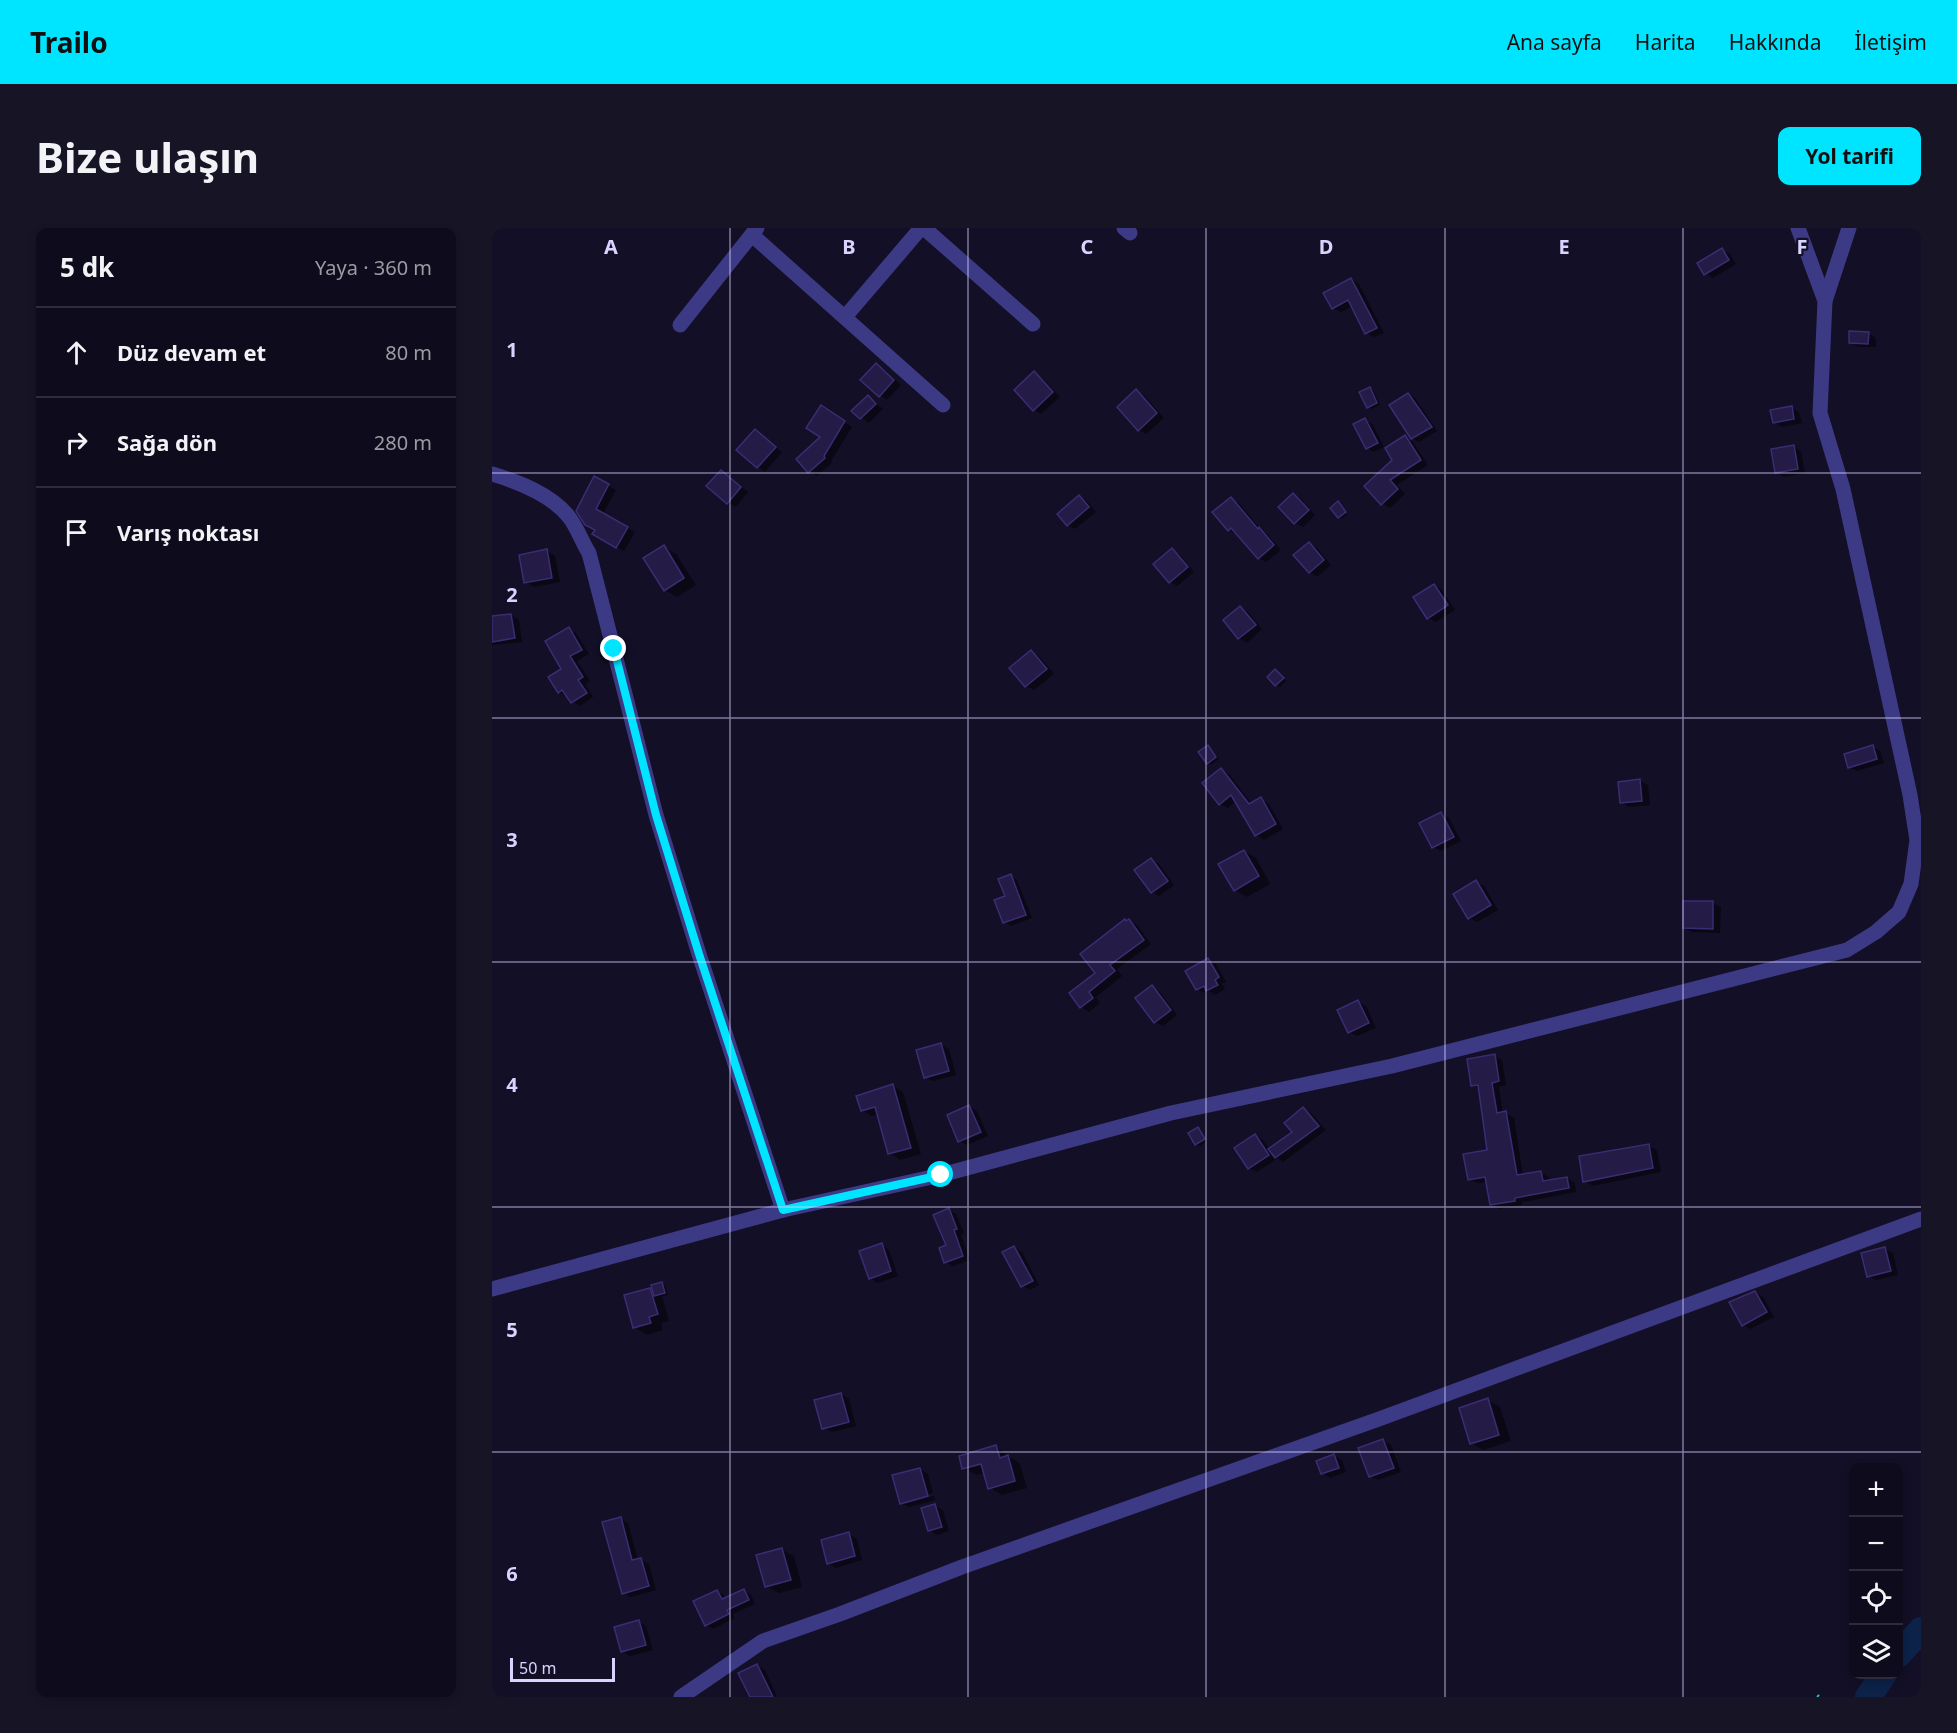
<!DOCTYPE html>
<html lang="tr">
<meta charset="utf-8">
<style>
body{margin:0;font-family:"Noto Sans",sans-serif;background:#171425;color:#f1f3f6}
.controls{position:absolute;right:18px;bottom:18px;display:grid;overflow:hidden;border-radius:12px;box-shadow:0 3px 9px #0003}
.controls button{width:54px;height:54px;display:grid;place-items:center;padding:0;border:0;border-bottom:2px solid #2e2b3b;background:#0e0b1c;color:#f1f3f6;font:30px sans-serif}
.scale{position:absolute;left:18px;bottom:15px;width:105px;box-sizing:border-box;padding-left:6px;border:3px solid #d9d4ff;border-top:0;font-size:16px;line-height:21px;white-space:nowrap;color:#d9d4ff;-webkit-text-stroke:4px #130f26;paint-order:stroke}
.stop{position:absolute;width:18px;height:18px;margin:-14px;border:4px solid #00e5ff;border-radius:50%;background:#fff}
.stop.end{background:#00e5ff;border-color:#fff;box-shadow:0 2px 6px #0008}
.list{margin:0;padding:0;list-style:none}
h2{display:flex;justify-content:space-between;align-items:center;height:78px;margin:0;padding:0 24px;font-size:26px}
h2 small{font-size:20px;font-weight:400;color:#9b9ba3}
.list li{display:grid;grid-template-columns:39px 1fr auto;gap:18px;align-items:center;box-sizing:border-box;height:90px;padding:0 24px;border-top:2px solid #2e2b3b}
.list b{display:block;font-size:22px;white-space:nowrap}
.list em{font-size:20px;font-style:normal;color:#9b9ba3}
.icon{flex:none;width:33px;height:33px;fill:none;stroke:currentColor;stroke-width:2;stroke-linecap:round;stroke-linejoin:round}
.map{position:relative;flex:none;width:1429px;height:1469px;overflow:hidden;border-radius:12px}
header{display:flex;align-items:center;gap:36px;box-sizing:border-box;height:84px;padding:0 30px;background:#00e5ff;color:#111}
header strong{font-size:28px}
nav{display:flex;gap:33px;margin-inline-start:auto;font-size:21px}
.intro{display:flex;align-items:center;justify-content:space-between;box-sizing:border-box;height:144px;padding:0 36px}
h1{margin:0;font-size:42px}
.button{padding:15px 27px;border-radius:12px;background:#00e5ff;color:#111;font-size:21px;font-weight:700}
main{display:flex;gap:36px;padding:0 36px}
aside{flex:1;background:#0e0b1c;border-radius:12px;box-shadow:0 3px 9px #0003}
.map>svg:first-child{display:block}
.shadow{fill:#0007}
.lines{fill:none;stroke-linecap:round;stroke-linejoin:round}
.river{stroke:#0c2248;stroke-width:26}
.building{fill:#241b47;stroke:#3b2d73;stroke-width:1.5}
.path{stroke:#2fb8b0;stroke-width:2;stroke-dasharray:3 4.5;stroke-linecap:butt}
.minor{stroke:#3d3a85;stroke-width:15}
.route{stroke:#00e5ff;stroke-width:8}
.grid{fill:none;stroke:#d9d4ff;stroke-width:1.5;stroke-opacity:0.55}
.grid-label{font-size:20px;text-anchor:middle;font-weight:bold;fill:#d9d4ff;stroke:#130f26;stroke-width:4.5;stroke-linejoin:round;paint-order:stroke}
</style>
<header>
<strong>Trailo</strong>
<nav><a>Ana sayfa</a><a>Harita</a><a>Hakkında</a><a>İletişim</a></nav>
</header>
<div class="intro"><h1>Bize ulaşın</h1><a class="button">Yol tarifi</a></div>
<main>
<aside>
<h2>5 dk<small>Yaya · 360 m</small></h2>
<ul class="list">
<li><svg class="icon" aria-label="ahead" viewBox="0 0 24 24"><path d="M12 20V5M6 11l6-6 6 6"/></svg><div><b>Düz devam et</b></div><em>80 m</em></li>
<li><svg class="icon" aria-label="right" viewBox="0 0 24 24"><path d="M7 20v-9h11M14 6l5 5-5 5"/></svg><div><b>Sağa dön</b></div><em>280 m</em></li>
<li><svg class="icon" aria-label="arrive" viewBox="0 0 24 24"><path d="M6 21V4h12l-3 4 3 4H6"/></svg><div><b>Varış noktası</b></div></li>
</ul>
</aside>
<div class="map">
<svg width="1429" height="1469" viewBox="0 0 1429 1469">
<rect width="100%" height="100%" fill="#130f26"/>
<g class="shadow">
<path d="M1230,22L1238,26L1244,36L1221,50L1213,45Z"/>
<path d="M859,51L867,56L892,105L882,109L874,105L861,78L849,84L841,80Z"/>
<path d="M1376,105L1384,110V119H1366L1358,114Z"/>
<path d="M384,137L392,141L409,157L395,172L388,167Z"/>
<path d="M542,145L550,150L568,169L549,186L542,181Z"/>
<path d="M878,160L881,162L888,177L879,181L876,179Z"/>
<path d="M644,163L652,167L672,190L654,206L647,202Z"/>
<path d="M917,166L923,170L945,203L927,214L920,210Z"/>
<path d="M376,169L391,181L377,195L362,183Z"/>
<path d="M329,179L360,199L339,233L340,235L325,248L317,243L330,209Z"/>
<path d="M1299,179L1307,184L1310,195L1290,199L1282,194Z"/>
<path d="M873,192L881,197L892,219L882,224L875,220Z"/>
<path d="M263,203L290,224L273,244L266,239Z"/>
<path d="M913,209L921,214L936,237L905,257L913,266L898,280L890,275L902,232Z"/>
<path d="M1302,219L1309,223L1313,245L1292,249L1285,244Z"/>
<path d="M229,243L256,264L244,279L236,275Z"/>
<path d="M103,250L124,262L111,286L143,304L132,323L102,306L104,301Z"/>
<path d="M801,267L809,271L823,287L811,299L803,295Z"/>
<path d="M587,269L595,273L604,284L583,301L576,297Z"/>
<path d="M739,271L747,275L770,303L775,306L789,322L774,334L767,330L745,306L737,302Z"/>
<path d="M846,275L856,286L850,291L847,289Z"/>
<path d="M817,316L825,320L839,337L825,349L818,344Z"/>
<path d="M172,319L184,326L204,357L185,369L173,362Z"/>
<path d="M680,322L688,327L702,344L685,358L678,354Z"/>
<path d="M55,323L63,328L68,354L42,359L34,354Z"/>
<path d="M942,357L950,362L963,382L944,394L936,390Z"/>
<path d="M748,380L756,384L770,401L755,415L747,410L733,393Z"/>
<path d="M19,387L27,392L30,414L0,417V390Z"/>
<path d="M77,401L84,405L97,426L85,433L98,453L93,456L101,469L88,478L67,464Z"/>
<path d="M539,424L547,428L562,446L542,462L534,458Z"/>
<path d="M787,445L794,453L788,459L777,450Z"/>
<path d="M716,519L727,531L719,537L716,535Z"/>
<path d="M1381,519L1388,523L1392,535L1365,543L1357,539Z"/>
<path d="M729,542L737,546L760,576L769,571L777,576L791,601L772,612L764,607L744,573L736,580L728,576Z"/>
<path d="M1148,553L1156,557L1158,577L1137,579L1129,574Z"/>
<path d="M949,585L957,590L969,613L949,623L941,619Z"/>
<path d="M752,623L764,630L778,656L755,669L743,662Z"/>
<path d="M659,631L667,636L682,657L667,668L660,664Z"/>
<path d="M518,648L525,652L540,690L519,698L513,694Z"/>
<path d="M984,654L992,658L1006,682L985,694L977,690Z"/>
<path d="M1193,674L1221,675L1229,679L1228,705L1200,704L1192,700Z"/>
<path d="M637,692L645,697L659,716L625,741L630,748L604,769L608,775L597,784L589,779L605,745Z"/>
<path d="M716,732L724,736L734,754L730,756L733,761L723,767L717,763L713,765L705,761Z"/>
<path d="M660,759L668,764L685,787L671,798L663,794Z"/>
<path d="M866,774L874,778L884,800L865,808L857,804Z"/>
<path d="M449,817L457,821L464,847L441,853L433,849Z"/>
<path d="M1003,828L1010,832L1014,857L1007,859L1011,886L1014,885L1022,890L1031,948L1049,945L1057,949L1058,953L1075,950L1083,955L1084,964L1030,974V977L1007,981L999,976L996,954L985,955L977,951L997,924L988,862L981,857Z"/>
<path d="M401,858L411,864L429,926L408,932L398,925L386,886L380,888L370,882Z"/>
<path d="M477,879L485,883L496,908L475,917L467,913Z"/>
<path d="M812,881L819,885L834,902L791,934L786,930L765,944L757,940L763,907L771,912L778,922L802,905Z"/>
<path d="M706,901L709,903L715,913L708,918L704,916Z"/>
<path d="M1157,918L1165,922L1169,944L1101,958L1093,953Z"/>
<path d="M457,982L464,986L472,1005L469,1007L478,1032L461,1038L453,1034Z"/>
<path d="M390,1017L397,1022L406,1048L386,1055L378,1050Z"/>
<path d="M522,1019L530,1024L547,1057L538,1062L530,1058Z"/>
<path d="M1393,1021L1401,1025L1406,1047L1384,1052L1376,1048Z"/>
<path d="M170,1055L173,1057L176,1067L170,1068L177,1093L169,1095L171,1102L155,1107L142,1099L158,1061L163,1064Z"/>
<path d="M1263,1064L1271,1069L1282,1089L1258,1101L1251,1097Z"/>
<path d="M349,1166L357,1171L364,1198L340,1204L332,1200Z"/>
<path d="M996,1172L1008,1179L1019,1213L991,1222L979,1215Z"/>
<path d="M891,1212L899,1217L909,1244L886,1252L878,1248Z"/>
<path d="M504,1219L528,1236L535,1260L510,1267L498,1260L493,1245L484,1247L472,1240Z"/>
<path d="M842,1228L850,1232L854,1244L838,1250L830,1245Z"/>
<path d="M428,1241L436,1246L441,1265L413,1273V1276L442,1268L443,1272L417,1279L409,1275Z"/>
<path d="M443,1278L451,1282L457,1303L445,1307L437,1302Z"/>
<path d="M129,1291L136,1295L146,1332H149L157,1336L164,1362L139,1369L131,1365Z"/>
<path d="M357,1306L365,1311L370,1332L344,1340L336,1335Z"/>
<path d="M289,1321L302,1328L310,1359L287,1365L274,1358Z"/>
<path d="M225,1363L232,1367L234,1371L252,1363L259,1367L263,1376L241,1386L243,1390L221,1401L214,1397Z"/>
<path d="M147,1394L154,1398L161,1422L138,1428L130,1423Z"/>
<path d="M265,1437L273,1442L285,1469H259Z"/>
</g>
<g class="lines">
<g class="river">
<path d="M1406,1427L1429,1402"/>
<path d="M1376,1469L1392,1446"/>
</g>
</g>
<g class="building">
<path d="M1230,20L1237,32L1212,47L1205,35Z"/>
<path d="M859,50L885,100L873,106L856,72L840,81L831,65Z"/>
<path d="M1357,103L1377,104L1376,116L1357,115Z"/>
<path d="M384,135L402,152L387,169L368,152Z"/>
<path d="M542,143L561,164L541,183L522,162Z"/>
<path d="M878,159L885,175L875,180L867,164Z"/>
<path d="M644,161L665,185L646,203L625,179Z"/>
<path d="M916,165L940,199L919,211L897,177Z"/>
<path d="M376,167L384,176L368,191L359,183Z"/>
<path d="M329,177L353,193L332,228L333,230L316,245L304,231L328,209L314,200Z"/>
<path d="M1300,178L1302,191L1281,195L1278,182Z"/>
<path d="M873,190L886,215L874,221L861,196Z"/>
<path d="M263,201L284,219L265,240L244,222Z"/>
<path d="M913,207L929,232L898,252L906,261L889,277L872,258L900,232L893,220Z"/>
<path d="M1302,217L1306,241L1283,245L1279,221Z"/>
<path d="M229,242L249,259L235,276L214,258Z"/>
<path d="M102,248L117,256L104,281L136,299L124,320L100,306L103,302L93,297L84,283Z"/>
<path d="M801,265L817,282L802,296L786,279Z"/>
<path d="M587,267L597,279L575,298L565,286Z"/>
<path d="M739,269L766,301L767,299L782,317L766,331L739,300L736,303L720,284Z"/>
<path d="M846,273L854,284L846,290L838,280Z"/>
<path d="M817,314L832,332L817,345L801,327Z"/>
<path d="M172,317L192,350L172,363L151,330Z"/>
<path d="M680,320L696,339L677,355L661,336Z"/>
<path d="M55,321L60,350L32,355L27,327Z"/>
<path d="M942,356L956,377L935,391L921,369Z"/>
<path d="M748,378L764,397L746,411L731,392Z"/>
<path d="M19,386L23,410L0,414V388Z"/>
<path d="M77,399L90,422L78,428L91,449L86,452L95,465L79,475L70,462L66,465L56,449L69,441L53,413Z"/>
<path d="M539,422L555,441L533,459L517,440Z"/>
<path d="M783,441L792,450L783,458L775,449Z"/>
<path d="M716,517L724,529L715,536L706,524Z"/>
<path d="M1381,517L1385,531L1356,540L1352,526Z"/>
<path d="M729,540L757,576L769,569L784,596L763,608L739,567L727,577L710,555Z"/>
<path d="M1148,551L1150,573L1128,575L1126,554Z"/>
<path d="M949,584L962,609L940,620L927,595Z"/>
<path d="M752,622L767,648L742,663L726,636Z"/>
<path d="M659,630L676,653L659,665L642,642Z"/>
<path d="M519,646L534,687L511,695L502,672L513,668L506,651Z"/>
<path d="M984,652L999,677L976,691L961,666Z"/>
<path d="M1191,673H1221V701L1191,700Z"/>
<path d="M633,691L634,693L637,691L652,712L618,737L623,743L597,764L601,770L588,780L577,765L603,745L588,726Z"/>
<path d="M716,730L727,749L723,752L726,757L714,763L712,758L704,762L693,743Z"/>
<path d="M660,757L679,782L662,795L643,770Z"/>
<path d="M866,772L877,795L856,805L845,782Z"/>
<path d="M449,815L457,843L432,850L424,822Z"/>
<path d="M1003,826L1007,853L1000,855L1005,885L1014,883L1025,947L1049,943L1051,953L1075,949L1077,960L1023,970V973L998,977L993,949L976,952L971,926L995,922L986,857L979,858L975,831Z"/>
<path d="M401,856L419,920L396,926L383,879L369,883L364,868Z"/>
<path d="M477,877L489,904L466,914L455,887Z"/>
<path d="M811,879L827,898L783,930L776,921L800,904L792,895Z"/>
<path d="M706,899L713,911L703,917L696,905Z"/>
<path d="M763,906L777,927L756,941L742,920Z"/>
<path d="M1157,916L1161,940L1091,954L1087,928Z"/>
<path d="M457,980L465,1001L462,1002L471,1028L452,1035L447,1020L454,1017L441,987Z"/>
<path d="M390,1015L399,1043L377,1051L367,1023Z"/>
<path d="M522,1018L541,1053L529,1059L510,1024Z"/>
<path d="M1393,1019L1399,1043L1375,1049L1369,1025Z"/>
<path d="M170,1054L173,1065L162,1068L159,1057Z"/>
<path d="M158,1060L166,1086L157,1089L159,1095L141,1100L132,1067Z"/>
<path d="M1263,1063L1275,1084L1250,1098L1237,1074Z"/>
<path d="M349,1165L357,1194L330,1201L322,1172Z"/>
<path d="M996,1170L1007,1207L978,1216L967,1180Z"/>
<path d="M891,1211L902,1240L877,1249L866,1220Z"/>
<path d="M504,1217L508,1230L516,1227L523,1253L496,1261L489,1236L470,1241L467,1228Z"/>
<path d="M842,1226L847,1240L829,1246L824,1233Z"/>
<path d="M428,1240L436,1268L408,1276L400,1247Z"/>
<path d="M443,1276L450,1299L436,1303L429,1280Z"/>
<path d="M129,1289L140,1332L149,1330L157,1358L130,1366L110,1294Z"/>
<path d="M357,1304L363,1328L335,1336L329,1312Z"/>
<path d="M290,1320L299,1352L273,1359L264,1327Z"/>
<path d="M252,1361L257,1372L235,1382L237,1386L213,1398L201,1373L225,1362L230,1371Z"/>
<path d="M147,1392L154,1417L129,1424L122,1399Z"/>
<path d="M265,1436L281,1469H258L246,1445Z"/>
</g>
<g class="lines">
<path class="path" d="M1325,1469L1329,1465"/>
<g class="minor">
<path d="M432,0L541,96"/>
<path d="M632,0L638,5"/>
<path d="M1306,0L1333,73"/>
<path d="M260,7L451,177"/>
<path d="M353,89L429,0"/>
<path d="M188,97L265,0"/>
<path d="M0,246C27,254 59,266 77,289C85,299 90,314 97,325L164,587L207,726L291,982"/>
<path d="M0,1061L291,982L449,947L679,885L900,838L1355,722L1384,704L1407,684L1419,656L1425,612L1418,567L1351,261L1328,185L1333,73L1357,0"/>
<path d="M189,1469L271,1413L348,1386L470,1339L887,1191L1429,991"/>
</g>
</g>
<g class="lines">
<path class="route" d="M122,421L164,587L207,726L291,982L449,947"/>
</g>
<path class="grid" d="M238,0V1469M476,0V1469M714,0V1469M953,0V1469M1191,0V1469M0,245H1429M0,490H1429M0,734H1429M0,979H1429M0,1224H1429"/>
<g class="grid-label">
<text x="119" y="26">A</text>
<text x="357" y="26">B</text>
<text x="595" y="26">C</text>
<text x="834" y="26">D</text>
<text x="1072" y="26">E</text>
<text x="1310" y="26">F</text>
<text x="20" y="129">1</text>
<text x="20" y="374">2</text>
<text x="20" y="619">3</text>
<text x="20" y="864">4</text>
<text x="20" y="1109">5</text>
<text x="20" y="1353">6</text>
</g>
</svg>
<div class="controls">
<button>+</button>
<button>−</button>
<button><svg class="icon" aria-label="locate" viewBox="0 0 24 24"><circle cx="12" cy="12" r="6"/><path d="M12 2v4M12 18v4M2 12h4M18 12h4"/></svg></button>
<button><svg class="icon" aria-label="layers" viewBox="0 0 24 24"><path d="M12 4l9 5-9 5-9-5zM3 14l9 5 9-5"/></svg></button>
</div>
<div class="scale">50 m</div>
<div class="stop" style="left:449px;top:947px"></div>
<div class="stop end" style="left:122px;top:421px"></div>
</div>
</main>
